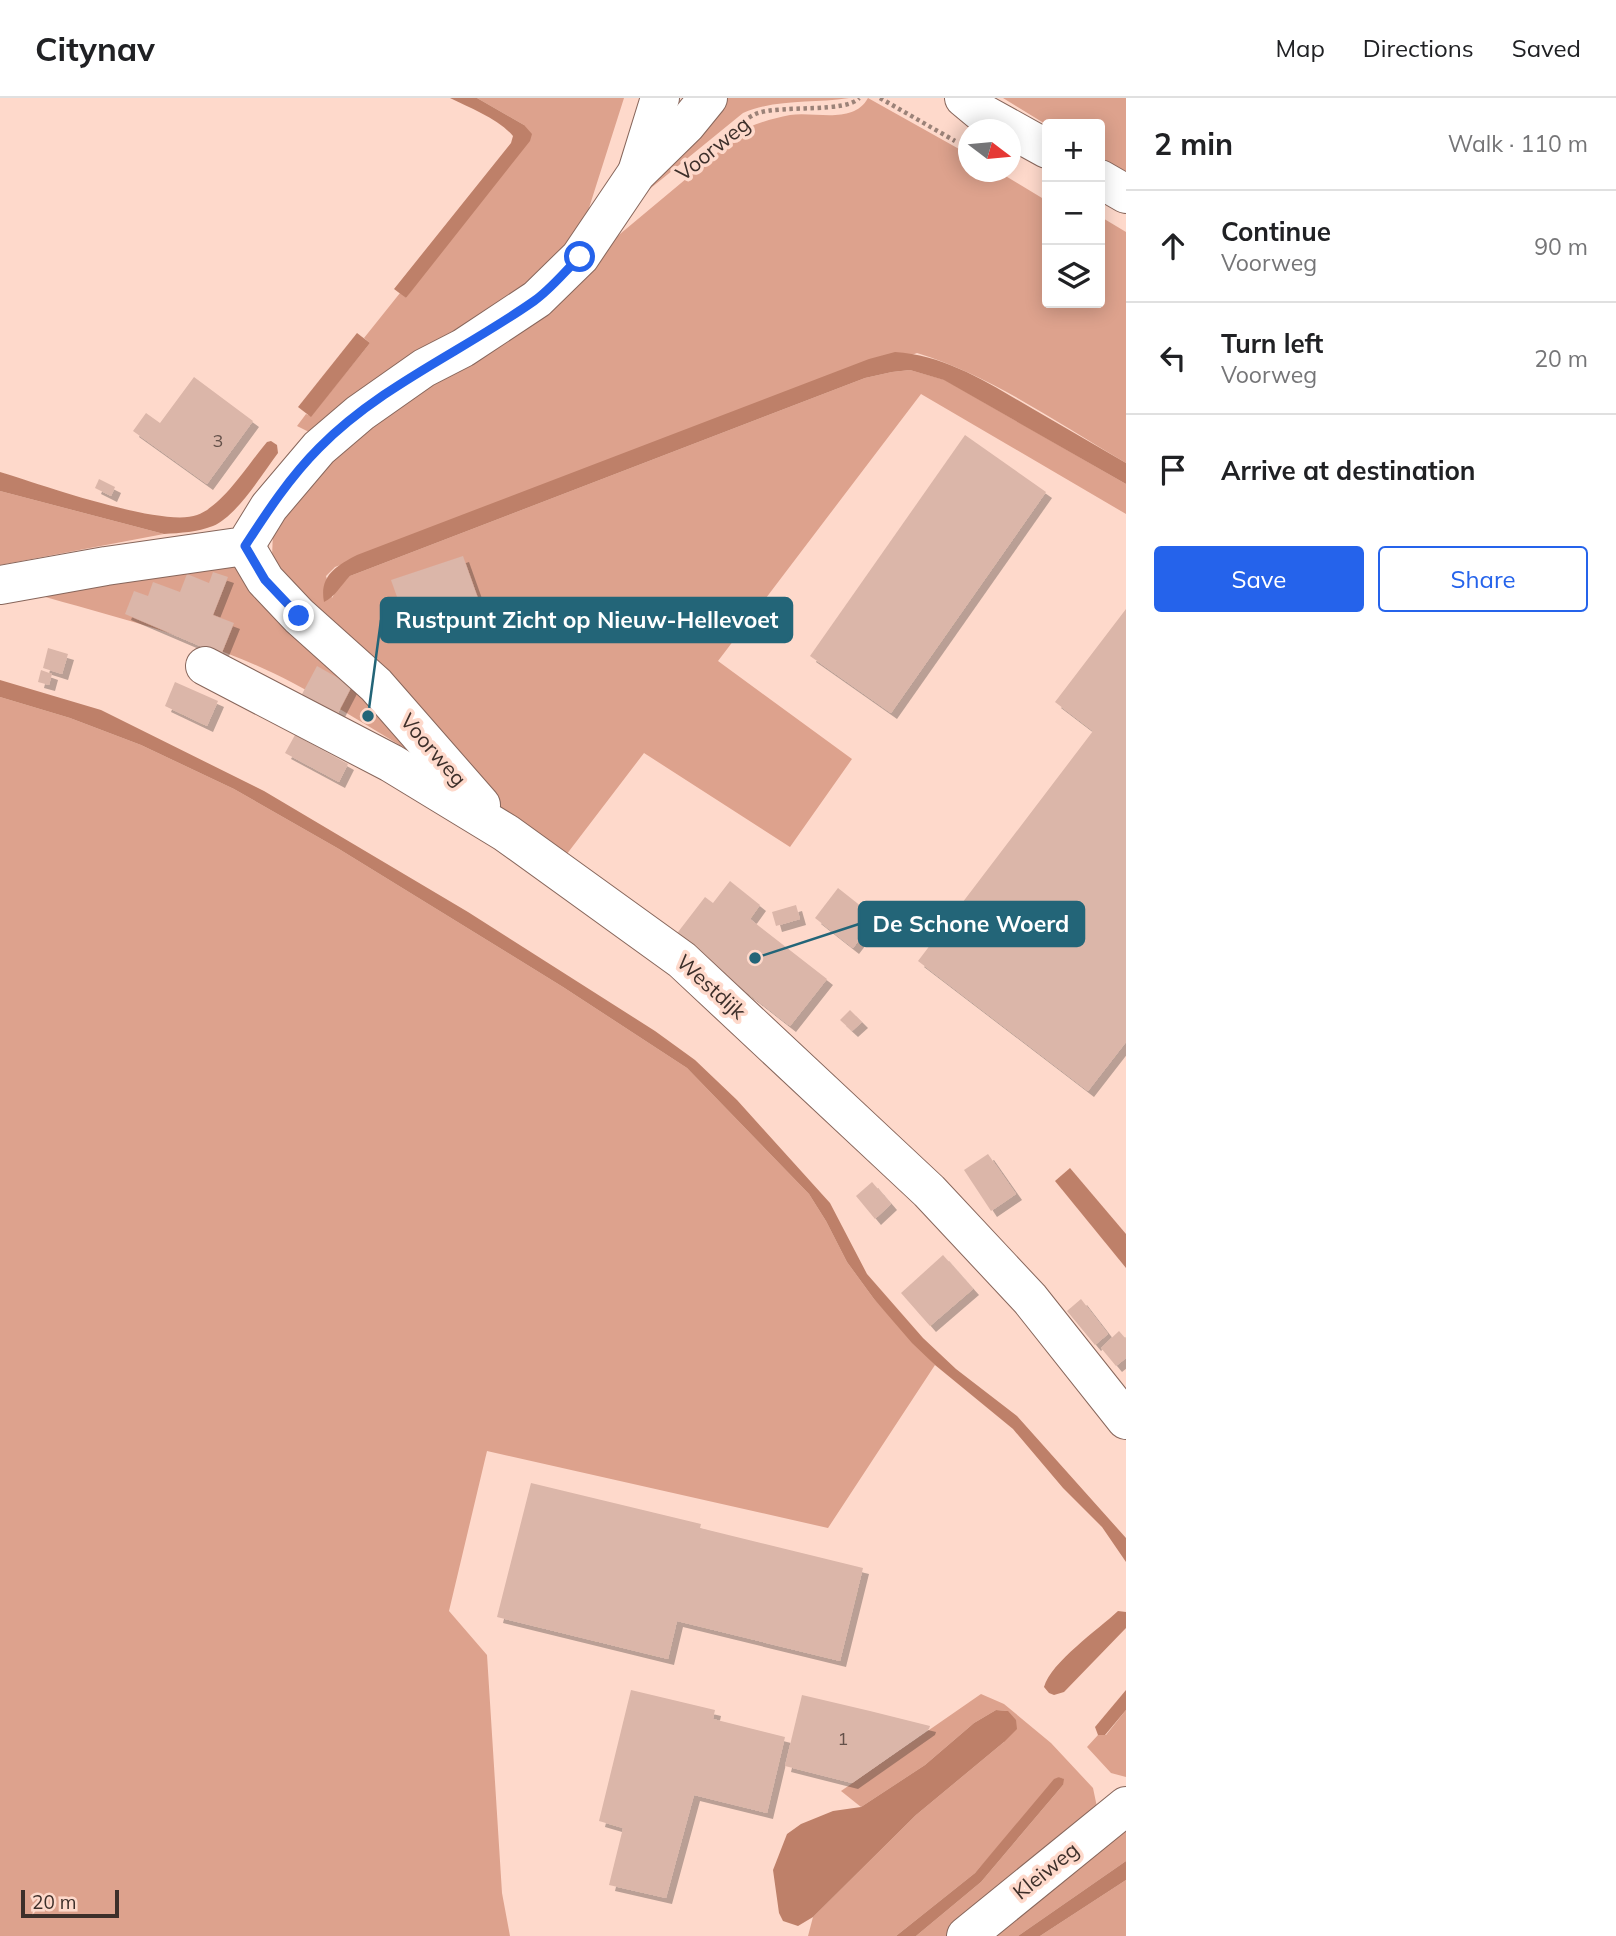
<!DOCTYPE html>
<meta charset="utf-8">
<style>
body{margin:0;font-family:Mulish,sans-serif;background:#f6f6f6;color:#202124}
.controls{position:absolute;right:21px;top:21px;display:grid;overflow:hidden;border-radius:7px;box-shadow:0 4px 18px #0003}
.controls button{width:63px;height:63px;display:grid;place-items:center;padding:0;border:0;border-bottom:2px solid #e0e0e0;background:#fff;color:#202124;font:35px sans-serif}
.compass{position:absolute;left:958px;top:21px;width:63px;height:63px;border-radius:50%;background:#fff;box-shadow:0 4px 18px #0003;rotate:106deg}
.scale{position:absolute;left:21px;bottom:18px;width:98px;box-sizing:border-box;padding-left:7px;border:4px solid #3d2f2a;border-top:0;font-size:19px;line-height:24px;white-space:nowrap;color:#3d2f2a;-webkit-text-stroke:5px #fed9cb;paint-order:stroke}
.stop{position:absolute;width:21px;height:21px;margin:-16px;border:5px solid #2563eb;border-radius:50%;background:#fff}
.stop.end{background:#2563eb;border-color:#fff;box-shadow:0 2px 7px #0008}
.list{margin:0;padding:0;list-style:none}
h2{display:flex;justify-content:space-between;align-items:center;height:91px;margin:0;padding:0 28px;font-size:30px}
h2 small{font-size:23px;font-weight:400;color:#757577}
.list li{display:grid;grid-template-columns:46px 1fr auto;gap:21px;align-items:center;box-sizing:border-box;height:112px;padding:0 28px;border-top:2px solid #e0e0e0}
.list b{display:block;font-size:26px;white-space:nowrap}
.list p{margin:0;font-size:23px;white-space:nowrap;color:#757577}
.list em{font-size:23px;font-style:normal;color:#757577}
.actions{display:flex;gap:14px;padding:21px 28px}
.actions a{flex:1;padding:16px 0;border:2px solid #2563eb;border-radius:7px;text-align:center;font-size:24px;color:#2563eb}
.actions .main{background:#2563eb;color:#fff}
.icon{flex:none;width:38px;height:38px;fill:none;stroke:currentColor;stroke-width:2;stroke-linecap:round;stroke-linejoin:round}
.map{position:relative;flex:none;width:1126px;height:1838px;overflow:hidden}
header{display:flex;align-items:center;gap:42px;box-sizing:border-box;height:98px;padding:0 35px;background:#fff;border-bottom:2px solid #e0e0e0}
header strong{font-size:33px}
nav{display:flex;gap:38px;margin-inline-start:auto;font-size:24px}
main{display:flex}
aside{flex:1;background:#fff}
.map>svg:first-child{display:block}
.green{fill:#dda28d}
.water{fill:#be8069}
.building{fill:#dbb6a9;filter:url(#shadow)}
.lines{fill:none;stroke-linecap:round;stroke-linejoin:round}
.minor-casing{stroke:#87665b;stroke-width:40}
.major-casing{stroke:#87665b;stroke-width:40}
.path{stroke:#9b8278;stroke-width:4.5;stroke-dasharray:3.5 3.5;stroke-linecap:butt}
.minor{stroke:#fff;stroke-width:38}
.major{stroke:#fff;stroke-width:38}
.route{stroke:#2563eb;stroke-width:9}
.labels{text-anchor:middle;stroke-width:7;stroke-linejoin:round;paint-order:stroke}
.number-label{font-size:18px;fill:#64514a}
.street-label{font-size:21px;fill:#3d2f2a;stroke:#fed9cb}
.leader{fill:none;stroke:#236578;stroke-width:2.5}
.callout-dot{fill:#236578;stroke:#fed9cb;stroke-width:2.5}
.callout{fill:#236578;stroke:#236578;stroke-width:2.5}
.callout-label{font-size:23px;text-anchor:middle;font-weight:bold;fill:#fff}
</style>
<header>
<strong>Citynav</strong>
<nav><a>Map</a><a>Directions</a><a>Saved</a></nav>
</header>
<main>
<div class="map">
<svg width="1126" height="1838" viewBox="0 0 1126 1838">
<defs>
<filter id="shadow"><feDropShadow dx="6" dy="6" stdDeviation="0" flood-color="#0004"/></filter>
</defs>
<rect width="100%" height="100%" fill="#fed9cb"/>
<g class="green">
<path d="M477,0H624L582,132L523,193L311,335L297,328L306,316L311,318L370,245L364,240L400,195L406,200L524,27Z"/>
<path d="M725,0H849C812,6 779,0 743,15L646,94L708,15Z"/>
<path d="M868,0L968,56V74H999L1047,103V205H1100V121L1101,119L1126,134V365C1059,326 992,278 917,255L335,469L326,478L332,500L338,489L350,478L865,280L892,274L910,272L945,282L1126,386V416L921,296L718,563L852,661L790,749L644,655L560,765L516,728L325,529L272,460L273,433L329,364L369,327L614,141L747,30C760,24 775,20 790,17C815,13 853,27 868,0Z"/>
<path d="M1003,0H1126V74L1100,59V26L1047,27Z"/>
<path d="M0,393L164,436L0,467Z"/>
<path d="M228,462L441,673C393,643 344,612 293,585C213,543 122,521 35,496Z"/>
<path d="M0,599L70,620L141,647L234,691L339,751L563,889L687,970L809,1096L826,1123L847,1164L874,1201L935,1267L828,1430L487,1353L449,1513L487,1557L502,1795L510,1838H0Z"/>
<path d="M981,1596L1004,1606L1051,1645L1093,1690L1097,1709L953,1838H916L981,1784L1063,1687V1681L1059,1679L975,1775L896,1838H808L813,1819L916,1717L1004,1644L1008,1613L996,1612L974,1625L925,1667L861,1709L841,1693Z"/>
<path d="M1126,1612V1679L1111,1675L1087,1649L1098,1637H1106Z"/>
<path d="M1126,1729V1763L1018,1838H981Z"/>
<path d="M1126,1782V1838H1040Z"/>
</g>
<g class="water">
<path d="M450,0H477L524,27L532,36L530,43L406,200L394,191L511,45L513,38C499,21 470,10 450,0Z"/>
<path d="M357,235L370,245L311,319L298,309Z"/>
<path d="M895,254C946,257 990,286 1033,311C1064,329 1095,347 1126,365V386L944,282L910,272L892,274L865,280L350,478C341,487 335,499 324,504C319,478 336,468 357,457L869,261Z"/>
<path d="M271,343L277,347L278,355C262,376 237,418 213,428C197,434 181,435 164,436L0,393V374C40,386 162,430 197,417C223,408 249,365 267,344Z"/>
<path d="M0,582L101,612L264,693L468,814L655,933L695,962L737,1002L830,1105L867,1176L923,1240L956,1271L1017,1318L1126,1440V1464L1102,1429L1063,1390L1013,1331L935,1267L912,1245L874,1201L847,1164L826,1123L809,1096L687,970L563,889L339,751L234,691L141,647L70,620L0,599Z"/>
<path d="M1070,1070L1126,1136V1170L1055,1083Z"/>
<path d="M1118,1513L1126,1514V1530L1064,1594L1054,1597L1049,1595L1044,1589C1051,1564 1099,1531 1118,1513Z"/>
<path d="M1126,1592V1612L1105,1637H1098L1095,1629Z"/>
<path d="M996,1612L1008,1613L1016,1622L1017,1631L1004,1644L916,1717L813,1819L798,1828L783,1823L779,1815L773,1772L787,1736L801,1726L833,1713L861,1709L925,1667L974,1625Z"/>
<path d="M1059,1679L1064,1681L1063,1687L981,1784L916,1838H896L975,1775L1054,1681Z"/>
<path d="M1126,1763V1782L1040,1838H1018Z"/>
</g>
<g class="building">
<path d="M194,279L253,323L207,386L133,333L146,315L160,325Z"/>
<path d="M965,337L1046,394L891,615L810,558Z"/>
<path d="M99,381L115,389L111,398L95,390Z"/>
<path d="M463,458L479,503L407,527L391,482Z"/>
<path d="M213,474L228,479L213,517L234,525L221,557L125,516L134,493L148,498L153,484L180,494L187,476L209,485Z"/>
<path d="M1126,511V944L1088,993L918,863L1093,633L1055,604Z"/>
<path d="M48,550L68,556L62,576L43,570Z"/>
<path d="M317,568L352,588L337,617L301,598Z"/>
<path d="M41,572L52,576L49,587L38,584Z"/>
<path d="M175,584L218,603L207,628L165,608Z"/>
<path d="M295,637L348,666L339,684L285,655Z"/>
<path d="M730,783L760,807L750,821L827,881L790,928L675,838L705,799L713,805Z"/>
<path d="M838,790L876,820L853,850L815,820Z"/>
<path d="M796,807L800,821L776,828L772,814Z"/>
<path d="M850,912L862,924L852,933L840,922Z"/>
<path d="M988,1056L1016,1096L991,1113L964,1072Z"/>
<path d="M872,1084L891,1106L875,1121L856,1098Z"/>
<path d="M943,1157L973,1191L930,1228L901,1195Z"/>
<path d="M1081,1201L1108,1236L1095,1247L1067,1213Z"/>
<path d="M1119,1233L1126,1241V1260L1116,1268L1101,1250Z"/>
<path d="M531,1385L701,1426L700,1430L863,1470L840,1563L677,1523L668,1561L497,1519Z"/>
<path d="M631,1592L715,1612L713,1621L785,1639L767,1715L694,1697L666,1800L609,1787L623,1730L599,1723Z"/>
<path d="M802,1597L870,1613L930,1628L929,1631L852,1685L785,1668Z"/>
</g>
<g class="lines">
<defs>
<g id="minor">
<path d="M638,71L660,0"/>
<path d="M245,448L265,482L299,518L376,587L481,707"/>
<path d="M0,487L106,468L245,448L269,409L319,350L360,315L424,270L463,250L537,201L580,159L636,76L686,27L708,0"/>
<path d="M205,568L391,665L506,735L682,862L929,1093L1030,1201L1126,1322"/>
<path d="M966,1838L1126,1708"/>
</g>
<g id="major">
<path d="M964,0L982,15L1047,51"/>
<path d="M1100,81L1126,96"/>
</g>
</defs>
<use href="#minor" class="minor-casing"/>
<use href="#major" class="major-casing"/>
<g class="path">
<path d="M880,0L955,43"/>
<path d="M727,37C736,29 747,19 758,15C783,7 846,15 859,0"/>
</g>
<use href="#minor" class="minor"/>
<use href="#major" class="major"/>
</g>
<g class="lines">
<path class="route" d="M299,518L265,482L245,448C267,414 290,379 319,350C380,288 463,253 534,203C551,191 565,173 580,159"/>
</g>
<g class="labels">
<g class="number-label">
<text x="218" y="349">3</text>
<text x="843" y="1647">1</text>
</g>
<g class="street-label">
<text transform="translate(713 51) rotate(-39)" y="7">Voorweg</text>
<text transform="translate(433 652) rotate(49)" y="7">Voorweg</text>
<text transform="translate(711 889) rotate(42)" y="7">Westdijk</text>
<text transform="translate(1046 1773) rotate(-39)" y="7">Kleiweg</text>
</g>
</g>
<path class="leader" d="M368 618L381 522M755 860L859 826"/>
<g class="callout-dot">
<circle cx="368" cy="618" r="7"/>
<circle cx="755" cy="860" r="7"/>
</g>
<g class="callout">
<rect x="381" y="500" width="411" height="44" rx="7"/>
<rect x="859" y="804" width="225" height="44" rx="7"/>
</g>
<g class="callout-label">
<text x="587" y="530">Rustpunt Zicht op Nieuw-Hellevoet</text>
<text x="971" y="834">De Schone Woerd</text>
</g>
</svg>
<div class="controls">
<button>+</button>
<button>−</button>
<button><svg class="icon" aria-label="layers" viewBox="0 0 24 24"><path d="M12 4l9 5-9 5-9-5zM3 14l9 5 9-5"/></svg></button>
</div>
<svg class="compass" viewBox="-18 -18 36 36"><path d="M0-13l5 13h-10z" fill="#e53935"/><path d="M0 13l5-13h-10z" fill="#757577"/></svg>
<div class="scale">20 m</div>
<div class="stop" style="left:580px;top:159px"></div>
<div class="stop end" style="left:299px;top:518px"></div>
</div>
<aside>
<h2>2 min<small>Walk · 110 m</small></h2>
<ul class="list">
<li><svg class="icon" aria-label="ahead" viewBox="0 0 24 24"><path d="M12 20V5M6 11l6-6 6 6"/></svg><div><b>Continue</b><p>Voorweg</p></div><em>90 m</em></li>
<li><svg class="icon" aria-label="left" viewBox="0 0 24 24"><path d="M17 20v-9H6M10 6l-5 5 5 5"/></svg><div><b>Turn left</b><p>Voorweg</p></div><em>20 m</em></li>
<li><svg class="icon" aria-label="arrive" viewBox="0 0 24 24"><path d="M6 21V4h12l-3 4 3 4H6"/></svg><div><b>Arrive at destination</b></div></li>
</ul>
<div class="actions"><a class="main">Save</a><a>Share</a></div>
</aside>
</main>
